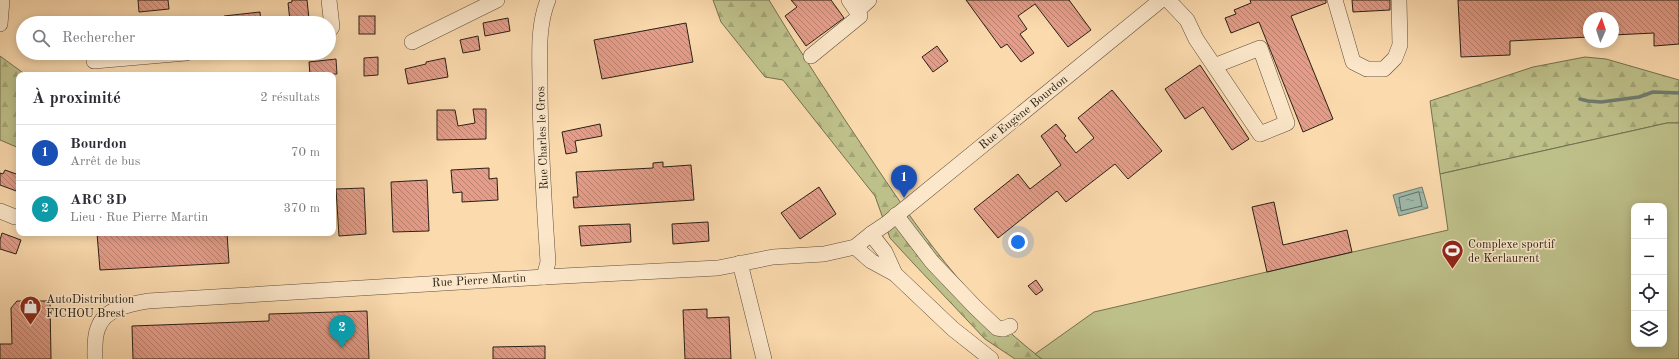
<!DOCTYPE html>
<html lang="fr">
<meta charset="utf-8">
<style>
body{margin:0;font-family:"Old Standard TT",serif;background:#f2f2f3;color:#2b2b33}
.controls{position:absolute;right:12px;bottom:12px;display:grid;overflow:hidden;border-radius:8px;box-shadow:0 2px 10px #0003}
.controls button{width:36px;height:36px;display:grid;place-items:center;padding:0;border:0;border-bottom:1px solid #e1e1e2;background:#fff;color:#2b2b33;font:20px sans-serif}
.compass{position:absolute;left:1583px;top:12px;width:36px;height:36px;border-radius:50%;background:#fff;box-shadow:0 2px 10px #0003;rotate:3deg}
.you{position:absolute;left:1018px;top:242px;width:14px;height:14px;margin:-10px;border:3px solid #fff;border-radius:50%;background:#1a73e8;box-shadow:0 0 0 6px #1a73e833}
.badge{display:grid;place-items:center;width:26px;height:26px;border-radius:50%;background:#111827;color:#fff;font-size:13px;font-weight:700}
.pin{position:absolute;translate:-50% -33px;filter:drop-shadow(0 1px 2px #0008)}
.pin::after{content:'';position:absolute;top:21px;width:14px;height:12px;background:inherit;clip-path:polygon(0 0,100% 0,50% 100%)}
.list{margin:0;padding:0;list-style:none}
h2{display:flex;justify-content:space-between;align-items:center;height:52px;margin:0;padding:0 16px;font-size:17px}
h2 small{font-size:13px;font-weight:400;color:#7c7c81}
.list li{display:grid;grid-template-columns:26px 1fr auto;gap:12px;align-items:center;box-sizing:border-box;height:56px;padding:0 16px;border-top:1px solid #e1e1e2}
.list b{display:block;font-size:15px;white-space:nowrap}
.list p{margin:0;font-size:13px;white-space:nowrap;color:#7c7c81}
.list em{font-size:13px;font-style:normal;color:#7c7c81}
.icon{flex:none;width:22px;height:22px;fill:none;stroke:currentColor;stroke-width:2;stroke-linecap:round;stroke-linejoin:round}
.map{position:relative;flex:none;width:1679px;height:359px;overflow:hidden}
.search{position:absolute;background:#fff;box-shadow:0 2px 10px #0003;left:16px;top:16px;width:320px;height:44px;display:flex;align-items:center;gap:10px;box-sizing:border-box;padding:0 14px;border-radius:22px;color:#7c7c81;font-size:15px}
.panel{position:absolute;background:#fff;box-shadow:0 2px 10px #0003;left:16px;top:72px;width:320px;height:164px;border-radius:8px}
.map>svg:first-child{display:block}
.forest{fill:url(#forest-firs);stroke:#747050}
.pitch{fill:#bec08a;stroke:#747050;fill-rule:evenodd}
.water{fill:url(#water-ripples);stroke:#707c70}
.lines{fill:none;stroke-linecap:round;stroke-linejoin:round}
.shore{stroke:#646d60;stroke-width:1}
.stream{stroke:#707c70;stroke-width:3.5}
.building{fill:url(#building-back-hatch);stroke:#292015}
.minor-casing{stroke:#5e4e3b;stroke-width:16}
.minor{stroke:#fce7ca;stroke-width:15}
.labels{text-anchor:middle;stroke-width:3;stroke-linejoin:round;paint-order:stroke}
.street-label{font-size:12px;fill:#292015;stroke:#fce7ca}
.poi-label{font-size:12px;fill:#292015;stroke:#fce7ca;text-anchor:start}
</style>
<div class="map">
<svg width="1679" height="359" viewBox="0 0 1679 359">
<defs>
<pattern id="forest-firs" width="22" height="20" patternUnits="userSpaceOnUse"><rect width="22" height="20" fill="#bec08a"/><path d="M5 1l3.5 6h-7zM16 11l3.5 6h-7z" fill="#a3a576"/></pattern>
<pattern id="water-ripples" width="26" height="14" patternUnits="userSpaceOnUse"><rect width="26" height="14" fill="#9fbaac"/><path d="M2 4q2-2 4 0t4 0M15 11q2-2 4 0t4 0" fill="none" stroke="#82978b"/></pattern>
<pattern id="building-back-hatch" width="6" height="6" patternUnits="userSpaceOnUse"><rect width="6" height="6" fill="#e59d89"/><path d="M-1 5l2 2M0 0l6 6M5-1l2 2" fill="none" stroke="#ba806f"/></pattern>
</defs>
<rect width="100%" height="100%" fill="#fbdaae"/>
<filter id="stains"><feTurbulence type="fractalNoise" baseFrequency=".005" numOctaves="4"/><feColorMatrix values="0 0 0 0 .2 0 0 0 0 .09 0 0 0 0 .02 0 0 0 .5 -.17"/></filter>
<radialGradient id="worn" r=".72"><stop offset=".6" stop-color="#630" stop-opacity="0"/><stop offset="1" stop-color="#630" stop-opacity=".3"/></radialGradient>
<g class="forest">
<path d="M713,0H769C800,52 833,102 867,153C917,228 969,304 1042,359H1015L985,339L914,264L890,238L875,196L783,80L765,77L721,22Z"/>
<path d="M0,56L26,75H19V148L0,140Z"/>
<path d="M1585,57L1606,59L1679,80V123H1667L1440,174L1430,101L1533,67Z"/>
</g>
<path class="pitch" d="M1667,123H1679V359H1042L1035,354L1094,312L1448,230L1440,174ZM1634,206H1664V344H1634Z"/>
<path class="water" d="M1422,187L1428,208L1399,216L1393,195Z"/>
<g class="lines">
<path class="shore" d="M1419,192L1422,206L1401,211L1399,198Z"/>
<path class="stream" d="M1580,99L1588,101L1601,102L1639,97L1653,92L1679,93"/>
</g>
<g class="building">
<path d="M138,0H168L169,9L139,12Z"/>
<path d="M292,0H307L309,19L290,21L288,3L292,2Z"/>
<path d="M791,0H831L844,18L806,46L785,16L797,7Z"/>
<path d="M966,0H1069L1091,30L1068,47L1035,4L1018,16L1027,29L1020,34L1034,53L1021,62L1007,44L1001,48Z"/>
<path d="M1250,0H1326V3L1291,16L1333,119L1303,132L1259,22L1231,33L1225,18L1236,14L1234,10L1251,3Z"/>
<path d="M1352,0H1390V10L1353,12Z"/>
<path d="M1458,0H1679V44L1654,46V33L1613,35V18H1589V37L1510,41V55L1461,57Z"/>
<path d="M260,12L261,23H224V16Z"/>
<rect x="359" y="16" width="16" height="18"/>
<path d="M508,18L510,31L485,36L483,23Z"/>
<path d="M686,23L693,62L602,79L594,40Z"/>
<path d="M478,36L480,50L463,53L460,40Z"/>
<path d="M937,46L948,61L933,72L922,57Z"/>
<path d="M378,57V75L364,76V58Z"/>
<path d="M445,58L448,77L408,84L405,69L426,64V62Z"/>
<path d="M336,59L337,74L310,75L309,62Z"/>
<path d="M1200,65L1249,139L1232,150L1203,107L1185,119L1165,89Z"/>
<path d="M1112,90L1162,151L1128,179L1115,164L1066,202L1057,191L998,238L974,209L1018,174L1030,189L1061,165L1041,136L1056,124L1066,136L1064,138L1076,153L1094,138L1078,118Z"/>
<path d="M473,109H486V139L437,140V110H455L458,126L475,123Z"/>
<path d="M600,124L602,136L575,141L577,152L566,154L562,132Z"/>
<path d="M663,162V167L691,165L694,200L574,208L573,197H578L576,172L653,168V163Z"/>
<path d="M489,168V179L497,178L498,200L462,202V192L453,193L451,170Z"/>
<path d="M5,170L19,175V192L0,185V173L3,174Z"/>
<path d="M427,180L429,231L393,232L391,182Z"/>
<path d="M819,187L836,214L800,239L781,213Z"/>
<path d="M364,188L366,234L339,236L336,189Z"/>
<path d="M1274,202L1283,245L1347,230L1352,252L1267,272L1252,207Z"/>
<path d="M708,222L709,241L673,244L672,224Z"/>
<path d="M630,224L631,242L581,246L579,226Z"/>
<path d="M2,233L21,240L16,254L0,249V240Z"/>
<path d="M97,233H227L229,263L100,270Z"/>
<path d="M1036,280L1043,290L1036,295L1028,286Z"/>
<path d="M17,301H50L51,359H0V344H12L11,308Z"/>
<path d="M707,309V318L729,317L731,359H685L683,310Z"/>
<path d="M367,311L369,359H133L132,326L269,321V314Z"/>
<path d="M545,346V359H493V347Z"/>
</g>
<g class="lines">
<defs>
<g id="minor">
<path d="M329,0L332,27L329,31"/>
<path d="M1168,0L1187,20L1196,39L1260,134L1287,123L1260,48L1214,66"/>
<path d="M1335,0L1353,62L1367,69H1384L1395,58L1400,45L1399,0"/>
<path d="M857,11L869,0"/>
<path d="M0,24L2,0"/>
<path d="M412,42L497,0"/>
<path d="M811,56L860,16L849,0"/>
<path d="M94,61L186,53"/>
<path d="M0,211L15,217"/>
<path d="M896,215L932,262L975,307L997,328L1003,329L1010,326"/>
<path d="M871,234L885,252L895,274"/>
<path d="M855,247L871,261L895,274L953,329L991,359"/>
<path d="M740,263L764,359"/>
<path d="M544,277L548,262C544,203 540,144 540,85C540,57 537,27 548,0"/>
<path d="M95,359C95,349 94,337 98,328C105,308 130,304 148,301L544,277L718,268L773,257L824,254L855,247L871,234L886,224L1161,0"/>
</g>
</defs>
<use href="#minor" class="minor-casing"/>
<use href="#minor" class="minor"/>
</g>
<defs>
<symbol id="stadium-pin" viewBox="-11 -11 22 30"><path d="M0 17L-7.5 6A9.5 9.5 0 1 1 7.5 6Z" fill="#8f2418" stroke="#fce7ca"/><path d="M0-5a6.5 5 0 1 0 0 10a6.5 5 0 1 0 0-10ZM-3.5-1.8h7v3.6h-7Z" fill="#fff"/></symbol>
<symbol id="shop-pin" viewBox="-11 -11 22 30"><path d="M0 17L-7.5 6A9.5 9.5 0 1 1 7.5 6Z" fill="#8f2418" stroke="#fce7ca"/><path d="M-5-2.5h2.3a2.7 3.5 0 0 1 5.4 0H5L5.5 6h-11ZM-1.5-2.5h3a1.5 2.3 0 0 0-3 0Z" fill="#fff"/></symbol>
</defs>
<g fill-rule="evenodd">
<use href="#stadium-pin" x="1440" y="238" width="25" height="34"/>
<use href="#shop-pin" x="18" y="294" width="25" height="34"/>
</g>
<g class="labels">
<g class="street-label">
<text transform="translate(1023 112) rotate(-39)" y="4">Rue Eugène Bourdon</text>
<text transform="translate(542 138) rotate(-92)" y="4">Rue Charles le Gros</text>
<text transform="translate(479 280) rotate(-3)" y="4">Rue Pierre Martin</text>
</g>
<g class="poi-label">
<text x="1468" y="248">Complexe sportif<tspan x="1468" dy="14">de Kerlaurent</tspan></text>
<text x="46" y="303">AutoDistribution<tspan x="46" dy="14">FICHOU Brest</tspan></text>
</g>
</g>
<rect width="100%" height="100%" filter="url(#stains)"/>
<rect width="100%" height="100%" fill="url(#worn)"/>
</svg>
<div class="controls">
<button>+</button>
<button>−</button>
<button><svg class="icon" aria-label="locate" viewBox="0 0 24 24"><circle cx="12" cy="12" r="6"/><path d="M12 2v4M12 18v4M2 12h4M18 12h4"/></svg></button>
<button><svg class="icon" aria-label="layers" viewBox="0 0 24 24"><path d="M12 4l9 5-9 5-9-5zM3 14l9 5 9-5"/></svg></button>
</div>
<svg class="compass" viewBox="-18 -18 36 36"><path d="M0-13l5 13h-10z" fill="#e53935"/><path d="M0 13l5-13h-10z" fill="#7c7c81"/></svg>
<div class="you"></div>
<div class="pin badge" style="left:904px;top:198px;background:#1a4fb4">1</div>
<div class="pin badge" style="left:342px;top:348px;background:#0f9aa8">2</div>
<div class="search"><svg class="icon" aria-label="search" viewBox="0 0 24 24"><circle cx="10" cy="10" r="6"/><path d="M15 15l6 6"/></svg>Rechercher</div>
<section class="panel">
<h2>À proximité<small>2 résultats</small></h2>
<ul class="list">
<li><span class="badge" style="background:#1a4fb4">1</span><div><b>Bourdon</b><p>Arrêt de bus</p></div><em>70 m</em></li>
<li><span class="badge" style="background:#0f9aa8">2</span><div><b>ARC 3D</b><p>Lieu · Rue Pierre Martin</p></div><em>370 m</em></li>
</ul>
</section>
</div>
